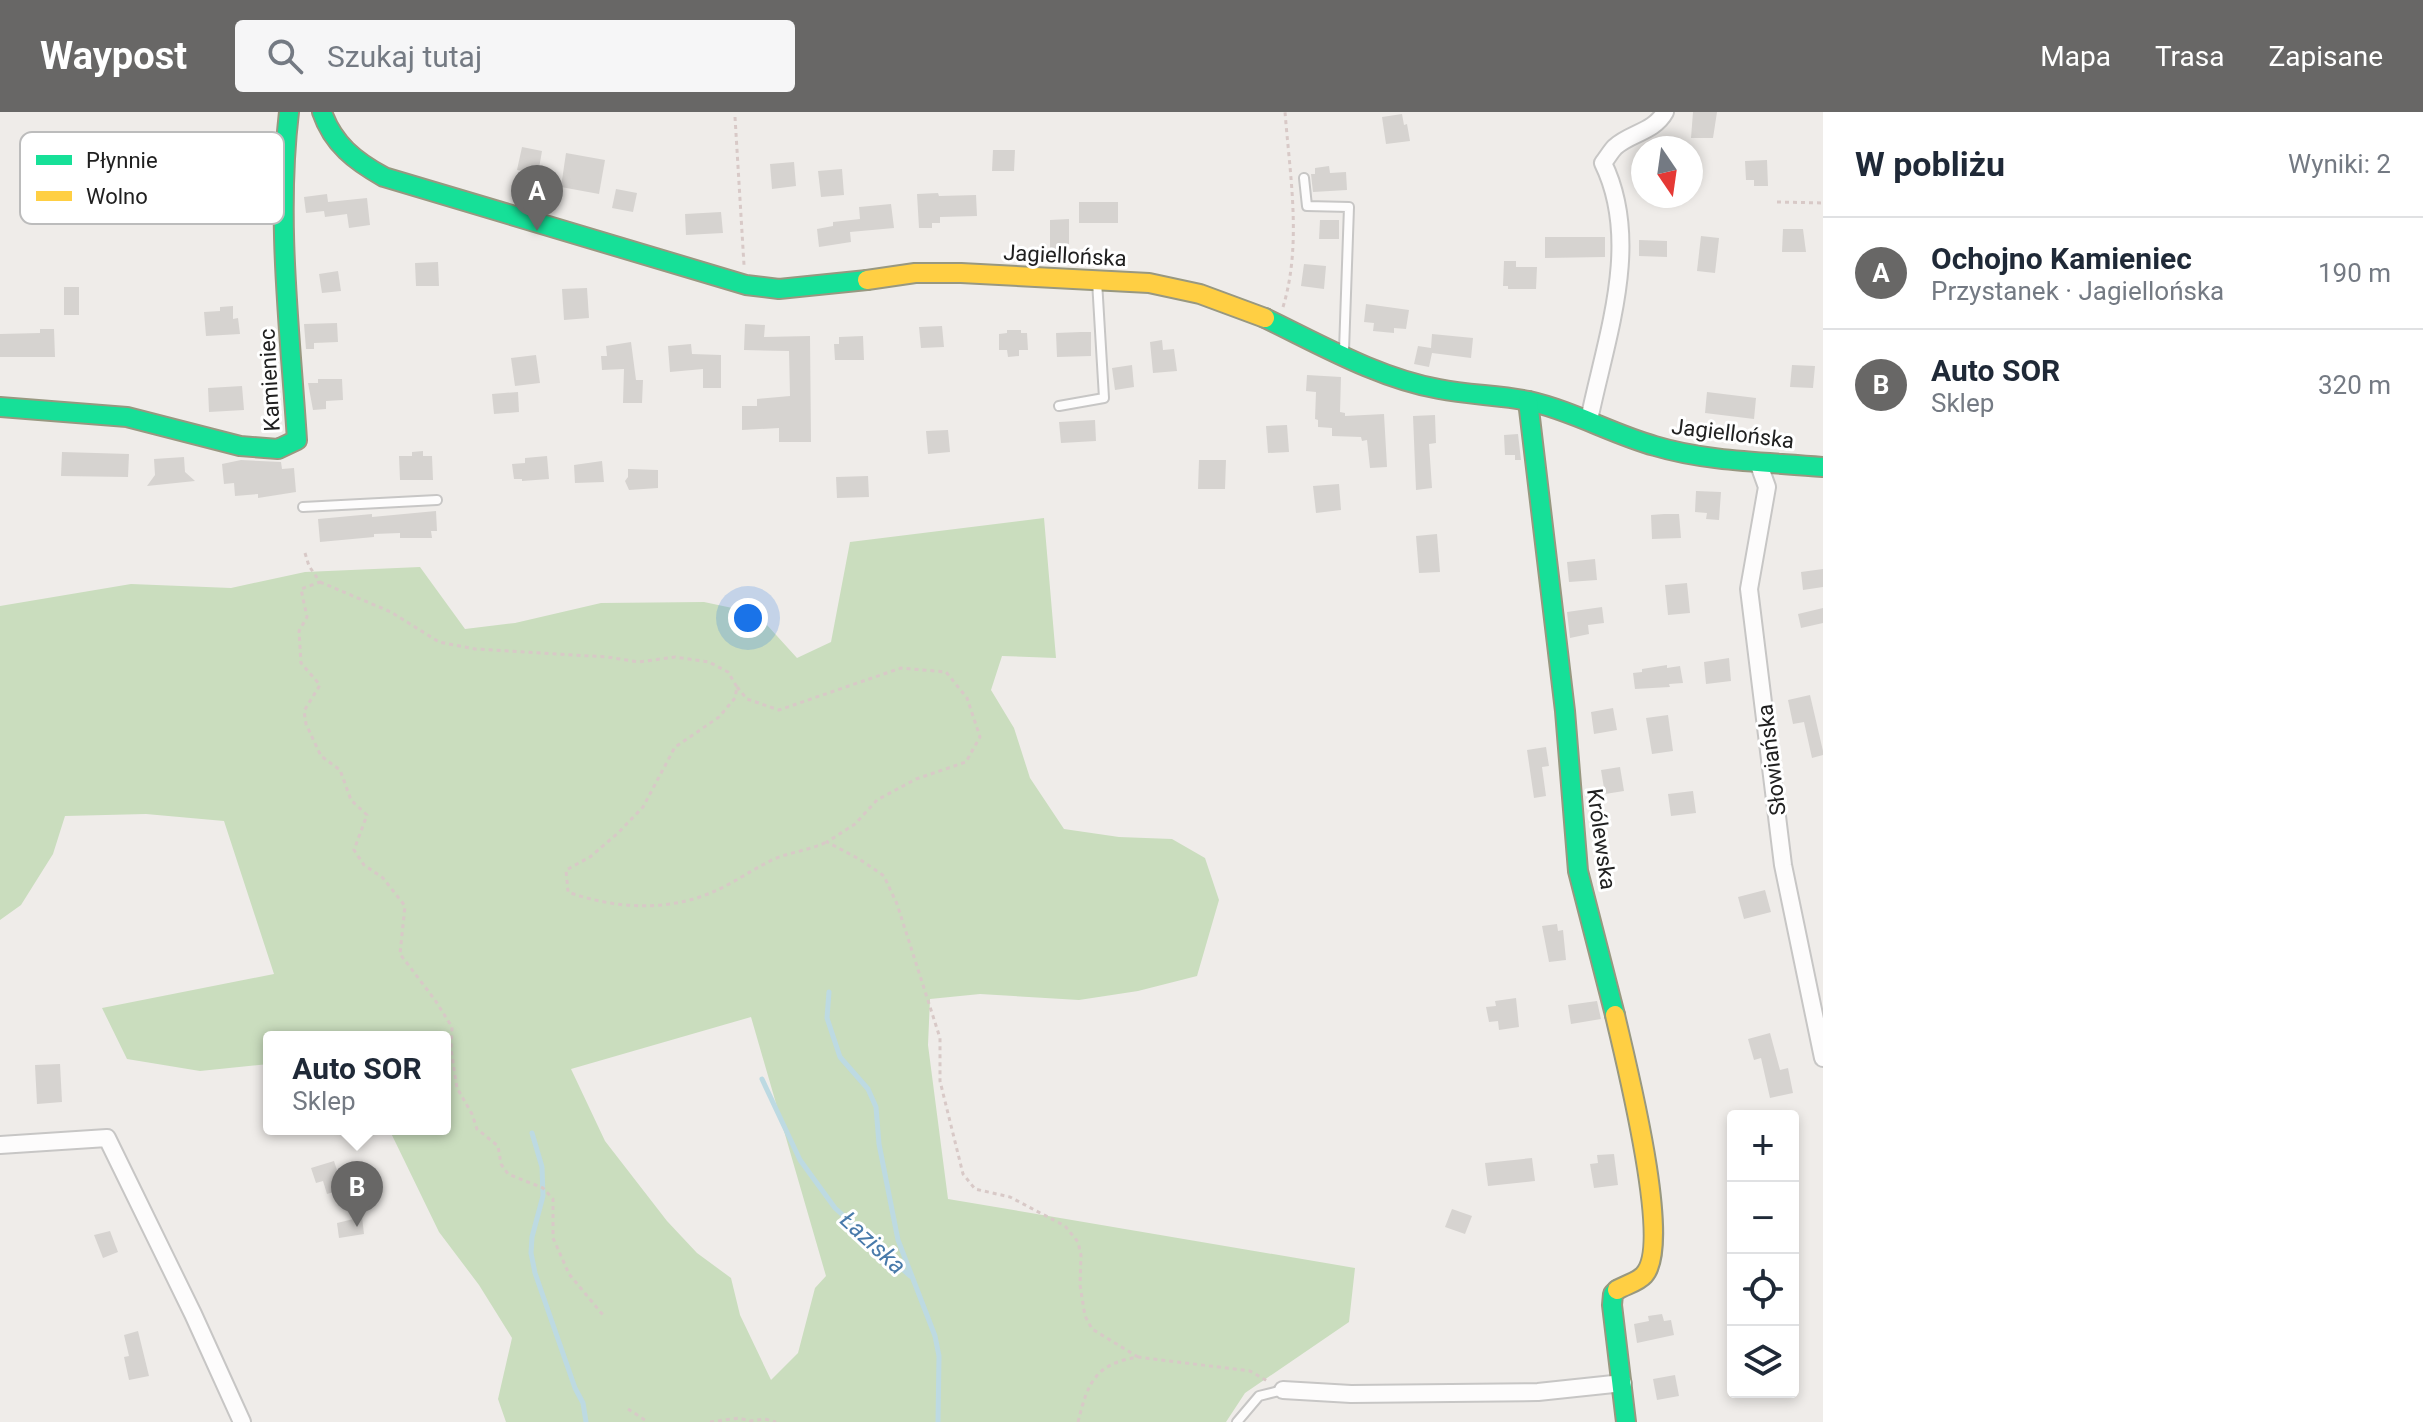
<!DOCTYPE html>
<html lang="pl">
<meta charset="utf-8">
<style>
body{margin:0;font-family:Roboto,sans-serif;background:#f6f6f7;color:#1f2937}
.controls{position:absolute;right:24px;bottom:24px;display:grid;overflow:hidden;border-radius:8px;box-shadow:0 4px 12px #0003}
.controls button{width:72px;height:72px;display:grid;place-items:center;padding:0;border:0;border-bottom:2px solid #e0e1e3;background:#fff;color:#1f2937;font:40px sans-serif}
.compass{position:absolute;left:1631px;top:24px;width:72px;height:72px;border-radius:50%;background:#fff;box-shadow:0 4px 12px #0003;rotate:167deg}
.you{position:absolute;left:748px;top:506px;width:28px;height:28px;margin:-20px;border:6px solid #fff;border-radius:50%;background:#1a73e8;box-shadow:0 0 0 12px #1a73e833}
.badge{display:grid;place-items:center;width:52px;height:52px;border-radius:50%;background:#686766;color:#fff;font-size:26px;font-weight:700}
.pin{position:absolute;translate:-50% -66px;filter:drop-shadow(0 2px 4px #0008)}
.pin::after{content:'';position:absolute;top:42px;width:28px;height:24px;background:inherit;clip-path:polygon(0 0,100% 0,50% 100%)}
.popup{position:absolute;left:263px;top:919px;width:188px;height:104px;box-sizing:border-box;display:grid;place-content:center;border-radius:8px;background:#fff;filter:drop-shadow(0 2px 6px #0005);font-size:26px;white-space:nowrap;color:#747a83}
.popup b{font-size:30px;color:#1f2937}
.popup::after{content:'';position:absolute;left:50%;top:100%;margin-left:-16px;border:16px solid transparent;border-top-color:#fff}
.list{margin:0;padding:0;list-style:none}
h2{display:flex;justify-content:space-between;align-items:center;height:104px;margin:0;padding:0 32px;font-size:34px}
h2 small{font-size:26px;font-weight:400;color:#747a83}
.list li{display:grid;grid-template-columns:52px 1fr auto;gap:24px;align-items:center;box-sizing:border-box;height:112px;padding:0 32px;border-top:2px solid #e0e1e3}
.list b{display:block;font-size:30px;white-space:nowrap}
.list p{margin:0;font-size:26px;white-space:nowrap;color:#747a83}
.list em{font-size:26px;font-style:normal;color:#747a83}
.icon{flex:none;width:44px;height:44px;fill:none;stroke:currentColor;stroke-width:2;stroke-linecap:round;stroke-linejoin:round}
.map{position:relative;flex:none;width:1823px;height:1310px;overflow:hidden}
header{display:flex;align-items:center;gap:48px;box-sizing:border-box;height:112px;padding:0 40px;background:#686766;color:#fff}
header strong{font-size:38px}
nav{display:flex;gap:44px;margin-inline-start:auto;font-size:28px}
.search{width:560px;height:72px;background:#f6f6f7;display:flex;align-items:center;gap:20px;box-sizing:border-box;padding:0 28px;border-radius:8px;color:#747a83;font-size:30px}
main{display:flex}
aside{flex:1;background:#fff}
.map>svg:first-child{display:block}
.forest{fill:#caddbe;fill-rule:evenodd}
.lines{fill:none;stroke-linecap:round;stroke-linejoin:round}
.stream{stroke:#bddae2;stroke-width:5}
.building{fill:#d6d3d0}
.lane-casing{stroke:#c7c6c5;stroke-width:12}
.street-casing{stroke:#c7c6c5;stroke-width:20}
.fast-casing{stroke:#989880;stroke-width:22}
.slow-casing{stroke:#989880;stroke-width:22}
.path{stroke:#d8c9c7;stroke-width:3;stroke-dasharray:4 4;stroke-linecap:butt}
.lane{stroke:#fdfcfc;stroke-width:8}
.street{stroke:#fdfcfc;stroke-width:16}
.fast{stroke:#16e098;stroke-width:18}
.slow{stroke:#ffcf43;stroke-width:18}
.labels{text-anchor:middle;stroke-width:6;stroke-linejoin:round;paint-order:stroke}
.street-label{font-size:22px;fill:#202020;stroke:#fff}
.water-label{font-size:24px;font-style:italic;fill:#487aaa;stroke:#fff}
.key{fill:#fff;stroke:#bcbcbc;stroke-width:2}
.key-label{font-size:22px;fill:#202020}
</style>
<header>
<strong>Waypost</strong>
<div class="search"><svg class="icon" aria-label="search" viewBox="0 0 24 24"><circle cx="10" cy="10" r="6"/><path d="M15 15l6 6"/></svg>Szukaj tutaj</div>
<nav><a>Mapa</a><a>Trasa</a><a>Zapisane</a></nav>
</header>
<main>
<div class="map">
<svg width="1823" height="1310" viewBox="0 0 1823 1310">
<rect width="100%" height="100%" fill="#efece9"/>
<path class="forest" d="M1044,406L1056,546L1002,544L991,578L1014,616L1030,666L1064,717L1119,725L1172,727L1205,746L1219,788L1197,864L1138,879L1079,888L980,882L930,887L928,933L948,1087L1355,1156L1349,1210L1245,1281L1226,1310H506L498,1287L512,1226L479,1173L439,1120L389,1017H445V925H269V952L200,959L127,947L102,896L274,862L224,709L146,702L65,704L53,742L21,793L0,808V494L131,472L231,476L305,460L420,455L465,517L515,511L601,491L704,490L756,501L797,546L831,530L850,430ZM751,905L826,1164L815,1176L798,1241L771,1268L740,1203L731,1166L697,1141L667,1109L605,1029L571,957Z"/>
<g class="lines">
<g class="stream">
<path d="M829,880L827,906L840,945L868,977L876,995L879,1032L898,1128L935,1224L939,1244L938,1310"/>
<path d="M762,967L800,1048L835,1096L910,1164"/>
<path d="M532,1021L542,1055L543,1084L532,1125L531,1141L535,1161L575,1276L583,1291L586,1310"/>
</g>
</g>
<g class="building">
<path d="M1693,0H1717L1713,26H1691Z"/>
<path d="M1402,2L1404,13L1407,12L1410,29L1386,32L1382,5Z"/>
<path d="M522,35L542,39L538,62L517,58Z"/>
<path d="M993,38H1015L1014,59H992Z"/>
<path d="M566,41L605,48L599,82L561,75Z"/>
<path d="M1767,48L1768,74H1754V68H1746L1745,49Z"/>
<path d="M794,50L796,74L772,77L770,52Z"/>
<path d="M1329,54L1330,61L1346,60L1347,78L1313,80L1311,62H1315V56Z"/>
<path d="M842,57L844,83L821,85L818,59Z"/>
<path d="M616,77L637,81L633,100L612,96Z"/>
<path d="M938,81L939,84L976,83L977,104L940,105V111H932V116H919L917,82Z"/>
<path d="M327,82L328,90L367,86L370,113L349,116L347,102L325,105L324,99L306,101L304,85Z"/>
<rect x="1079" y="90" width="39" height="21"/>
<path d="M891,92L894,116L850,120L851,130L819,135L817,117L833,114V110L860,107L859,95Z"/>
<path d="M721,100L723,121L686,123L685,102Z"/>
<path d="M1069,107V137L1050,138V108Z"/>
<path d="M1320,108H1339V127H1319Z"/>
<path d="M1783,117H1803L1806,140H1782Z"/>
<path d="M1701,124L1719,126L1715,161L1697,159Z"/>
<path d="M1545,125H1605V145L1545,146Z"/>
<path d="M1639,128L1667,129V145L1639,144Z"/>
<path d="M1504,149H1516V155H1537L1536,177H1508V174H1503Z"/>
<path d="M438,150L439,174H416L415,151Z"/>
<path d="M1304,152L1326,154L1324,177L1301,174Z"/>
<path d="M338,159L341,179L322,181L319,162Z"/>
<rect x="64" y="175" width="15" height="28"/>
<path d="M587,176L589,206L564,208L562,177Z"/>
<path d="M1366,192L1409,198L1406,217L1394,216V221L1373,219L1374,211L1364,210Z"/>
<path d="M233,194V207L238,206L240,222L206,224L204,200L220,199V195Z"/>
<path d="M337,211L338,230L314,231V237H306L304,212Z"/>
<path d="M745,212L765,213L764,225L810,224L811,330H779V316L742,318V294H757V287L790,284L789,239L744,238Z"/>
<path d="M942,214L944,235L921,236L919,215Z"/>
<path d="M40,217H54L55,245H0V222L40,221Z"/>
<path d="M1007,218H1021V221H1027L1028,238H1019V244L1008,245L1007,238H999V222L1007,221Z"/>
<path d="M1081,220H1091V244L1057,245L1056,221Z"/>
<path d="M1432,222L1473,226L1471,246L1432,241L1429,255L1414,252L1418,234L1431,236Z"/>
<path d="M863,224L864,248H835L834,232H839V225Z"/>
<path d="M1162,228L1163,238L1174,237L1177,259L1153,261L1150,230Z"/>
<path d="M631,230L636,268H643L642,291H623L624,257L602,258L601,244H607L606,234Z"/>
<path d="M691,232L692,242L721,243V276H703V257L670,260L668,234Z"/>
<path d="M536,243L540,271L515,274L511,246Z"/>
<path d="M1132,253L1134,275L1115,278L1112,256Z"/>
<path d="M1792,253L1815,254L1813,276L1790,275Z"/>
<path d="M1307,263L1341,265L1340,300L1345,301V304L1384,302L1387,355L1370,356L1367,328L1362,329L1361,325L1332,324V316L1318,315V308L1315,307L1316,280L1306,279Z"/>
<path d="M318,267H342L343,288L326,289V297L313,298L308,271H318Z"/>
<path d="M242,274L244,298L209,300L208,276Z"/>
<path d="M518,280L519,300L494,302L492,282Z"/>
<path d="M1707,280L1756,286L1754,307L1705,301Z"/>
<path d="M1435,303L1436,331L1429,332L1432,376L1416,378L1413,304Z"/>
<path d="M1095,308L1096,329L1061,331L1059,310Z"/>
<path d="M1287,313L1289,340L1268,341L1266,314Z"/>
<path d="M948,318L950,340L928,342L926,319Z"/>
<path d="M1518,322L1521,348H1515V343H1505L1504,323Z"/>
<path d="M423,339V344H432L433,368H400L399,344H412V340Z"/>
<path d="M62,340L129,342L128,365L61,364Z"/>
<path d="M547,344L549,367L522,369V367H514L512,352L525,351V346Z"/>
<path d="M184,345L185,360L195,369L147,374L155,363L154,347Z"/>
<path d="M241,348L281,350L282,357L294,356L296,380L258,386V382L235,384L234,371L224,372L222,352Z"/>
<path d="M1199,348H1226L1225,377H1198Z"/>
<path d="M602,349L604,370L575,371L574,353Z"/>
<path d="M628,357L658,358V376L629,378L625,369L628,365Z"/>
<path d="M868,364L869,385L837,386L836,365Z"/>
<path d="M1339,372L1341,398L1316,401L1313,374Z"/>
<path d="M1696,379L1721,380L1719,408L1706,407L1707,401L1695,400Z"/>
<path d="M436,399L437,419H431L432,426H400V421L374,422V425L320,430L318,407L372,402V405Z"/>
<path d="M1664,402H1679L1681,426L1652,427L1651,403Z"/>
<path d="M1437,422L1440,460L1419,461L1416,424Z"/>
<path d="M1595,447L1597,468L1569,470L1567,450Z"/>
<path d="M1823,457V475L1803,478L1801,460Z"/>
<path d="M1687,471L1690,501L1668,503L1665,473Z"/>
<path d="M1602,495L1604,511L1588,513L1589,522L1570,526L1567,500Z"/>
<path d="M1823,496V511L1801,516L1798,502Z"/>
<path d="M1729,546L1731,569L1706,572L1704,550Z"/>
<path d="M1667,553V556L1680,554L1683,571L1669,572L1670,575L1635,577L1633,561L1642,560V557Z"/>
<path d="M1810,583L1823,639V643L1812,646L1804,610L1793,612L1788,588Z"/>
<path d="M1613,596L1617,618L1594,622L1591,600Z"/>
<path d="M1668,603L1673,639L1652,642L1646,606Z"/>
<path d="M1546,635L1549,654L1542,655L1546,684L1534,686L1527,638Z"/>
<path d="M1620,655L1624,679L1605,682L1601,658Z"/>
<path d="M1693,679L1696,701L1671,704L1668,682Z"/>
<path d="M1765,778L1771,800L1744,807L1738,785Z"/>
<path d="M1557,812L1558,819L1563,818L1566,848L1549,850L1542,814Z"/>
<path d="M1516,886L1519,915L1499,918L1498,909L1489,910L1486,895L1496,894L1495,889Z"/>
<path d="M1597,889L1601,907L1571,912L1568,893Z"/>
<path d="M1770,921L1780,958L1788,956L1793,981L1770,986L1761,946L1754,948L1748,927Z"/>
<path d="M60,952L62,990L37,992L35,953Z"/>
<path d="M1614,1042L1618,1073L1594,1076L1590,1052L1598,1051L1597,1043Z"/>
<path d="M1532,1046L1535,1069L1488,1074L1485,1051Z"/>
<path d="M334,1049L340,1067L336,1068L340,1078L327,1082L323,1069L316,1071L311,1056Z"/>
<path d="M1452,1097L1472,1104L1465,1122L1445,1115Z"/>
<path d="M362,1105L364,1122L339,1126L337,1111Z"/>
<path d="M110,1119L118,1140L103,1146L94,1123Z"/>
<path d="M1662,1202L1664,1209L1671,1208L1674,1223L1637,1231L1634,1212L1649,1209L1648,1204Z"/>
<path d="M138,1219L149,1264L129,1268L124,1245L129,1244L124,1223Z"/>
<path d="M1675,1263L1679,1284L1657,1288L1653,1267Z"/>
</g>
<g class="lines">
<defs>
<g id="lane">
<path d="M1304,66L1307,94L1349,95L1344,239"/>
<path d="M1059,294L1104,286L1097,169"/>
<path d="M303,395L437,388"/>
<path d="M1237,1310L1259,1284L1283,1278"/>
</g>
<g id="street">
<path d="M1589,308C1606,225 1642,131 1603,51C1607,46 1611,39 1615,35C1630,21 1654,20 1665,0"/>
<path d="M1758,350L1767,375L1749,477L1783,753L1823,946"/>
<path d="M0,1033L107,1026L193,1202L242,1310"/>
<path d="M1283,1278L1351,1282L1538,1280L1623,1271"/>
</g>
<g id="fast">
<path d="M322,0C333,32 355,49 384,65L746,173L779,177L867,168"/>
<path d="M1265,206C1321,233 1378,266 1439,277C1469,283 1500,283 1529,289C1573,299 1612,322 1655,334C1708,350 1768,350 1823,355"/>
<path d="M1528,289L1565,599L1578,759L1615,903"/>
<path d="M0,295L127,305L240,334L278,337L297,328C290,219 276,108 289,0"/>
<path d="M1617,1178L1613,1182L1612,1193L1626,1310"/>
</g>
<g id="slow">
<path d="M867,168L915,161H961L1149,171L1200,182L1265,206"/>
<path d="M1615,903C1625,947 1673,1132 1644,1163C1638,1170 1625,1173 1617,1178"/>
</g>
</defs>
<use href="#lane" class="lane-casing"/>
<use href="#street" class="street-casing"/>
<use href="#fast" class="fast-casing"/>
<use href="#slow" class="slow-casing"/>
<g class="path">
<path d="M735,5L744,153"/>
<path d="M1777,90L1823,91"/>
<path d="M1283,195C1302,133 1290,64 1285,0"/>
<path d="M305,441L309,454L320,470L301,477L307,505L299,519L301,551L320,573L304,599L306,612L321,644L340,658L351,688L367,703L354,738L364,753L383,766L405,794L400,842L435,888L452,915L451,937L457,976L472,1002L477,1017L498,1034L501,1052L508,1062L543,1076L553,1087V1126L569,1162L603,1203"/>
<path d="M320,470L391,500L439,530L475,537L607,545L639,550L675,545L709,550L728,560L737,575L735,586L719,605L675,635L643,695L618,721L590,745L566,758L568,780C613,796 662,800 708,782C731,773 751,758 774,747C791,740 810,738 827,730"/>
<path d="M737,575L747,587L779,598L901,556L946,560L967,586L980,625L966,650L916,667L877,688L855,712L827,730L859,747L884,764L897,792L940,926V969L963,1062L975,1077L1010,1085L1065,1114L1078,1130L1081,1143L1080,1173L1085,1204L1092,1217L1138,1245"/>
<path d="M628,1297L648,1310"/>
<path d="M710,1310L739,1306L750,1309L765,1307L776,1310"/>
<path d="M1078,1310C1088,1270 1095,1252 1138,1245L1250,1259L1269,1270"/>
</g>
<use href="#lane" class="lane"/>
<use href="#street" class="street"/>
<use href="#fast" class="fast"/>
<use href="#slow" class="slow"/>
</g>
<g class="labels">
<g class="street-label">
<text transform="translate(1065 143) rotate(3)" y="8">Jagiellońska</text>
<text transform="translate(269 268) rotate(-93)" y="8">Kamieniec</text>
<text transform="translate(1733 321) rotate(7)" y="8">Jagiellońska</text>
<text transform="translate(1771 648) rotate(-97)" y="8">Słowiańska</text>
<text transform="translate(1602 727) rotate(82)" y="8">Królewska</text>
</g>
<g class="water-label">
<text transform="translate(873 1131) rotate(43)" y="8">Łaziska</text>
</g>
</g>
<rect x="20" y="20" width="264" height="92" rx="12" class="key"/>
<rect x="36" y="43" width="36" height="10" fill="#16e098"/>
<rect x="36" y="79" width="36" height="10" fill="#ffcf43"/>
<g class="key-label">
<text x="86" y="56">Płynnie</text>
<text x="86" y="92">Wolno</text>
</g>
</svg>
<div class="controls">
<button>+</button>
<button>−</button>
<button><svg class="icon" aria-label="locate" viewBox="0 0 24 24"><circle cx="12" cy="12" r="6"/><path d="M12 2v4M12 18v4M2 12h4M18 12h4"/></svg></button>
<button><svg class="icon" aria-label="layers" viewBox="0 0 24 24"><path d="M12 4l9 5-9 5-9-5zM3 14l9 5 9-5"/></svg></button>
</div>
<svg class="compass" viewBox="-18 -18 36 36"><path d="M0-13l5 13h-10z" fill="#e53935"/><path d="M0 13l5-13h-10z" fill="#747a83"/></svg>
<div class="you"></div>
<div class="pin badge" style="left:537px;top:119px">A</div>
<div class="pin badge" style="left:357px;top:1115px">B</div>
<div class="popup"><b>Auto SOR</b>Sklep</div>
</div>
<aside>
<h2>W pobliżu<small>Wyniki: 2</small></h2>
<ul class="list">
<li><span class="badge">A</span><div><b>Ochojno Kamieniec</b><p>Przystanek · Jagiellońska</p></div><em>190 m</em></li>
<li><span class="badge">B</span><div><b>Auto SOR</b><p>Sklep</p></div><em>320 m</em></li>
</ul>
</aside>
</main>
